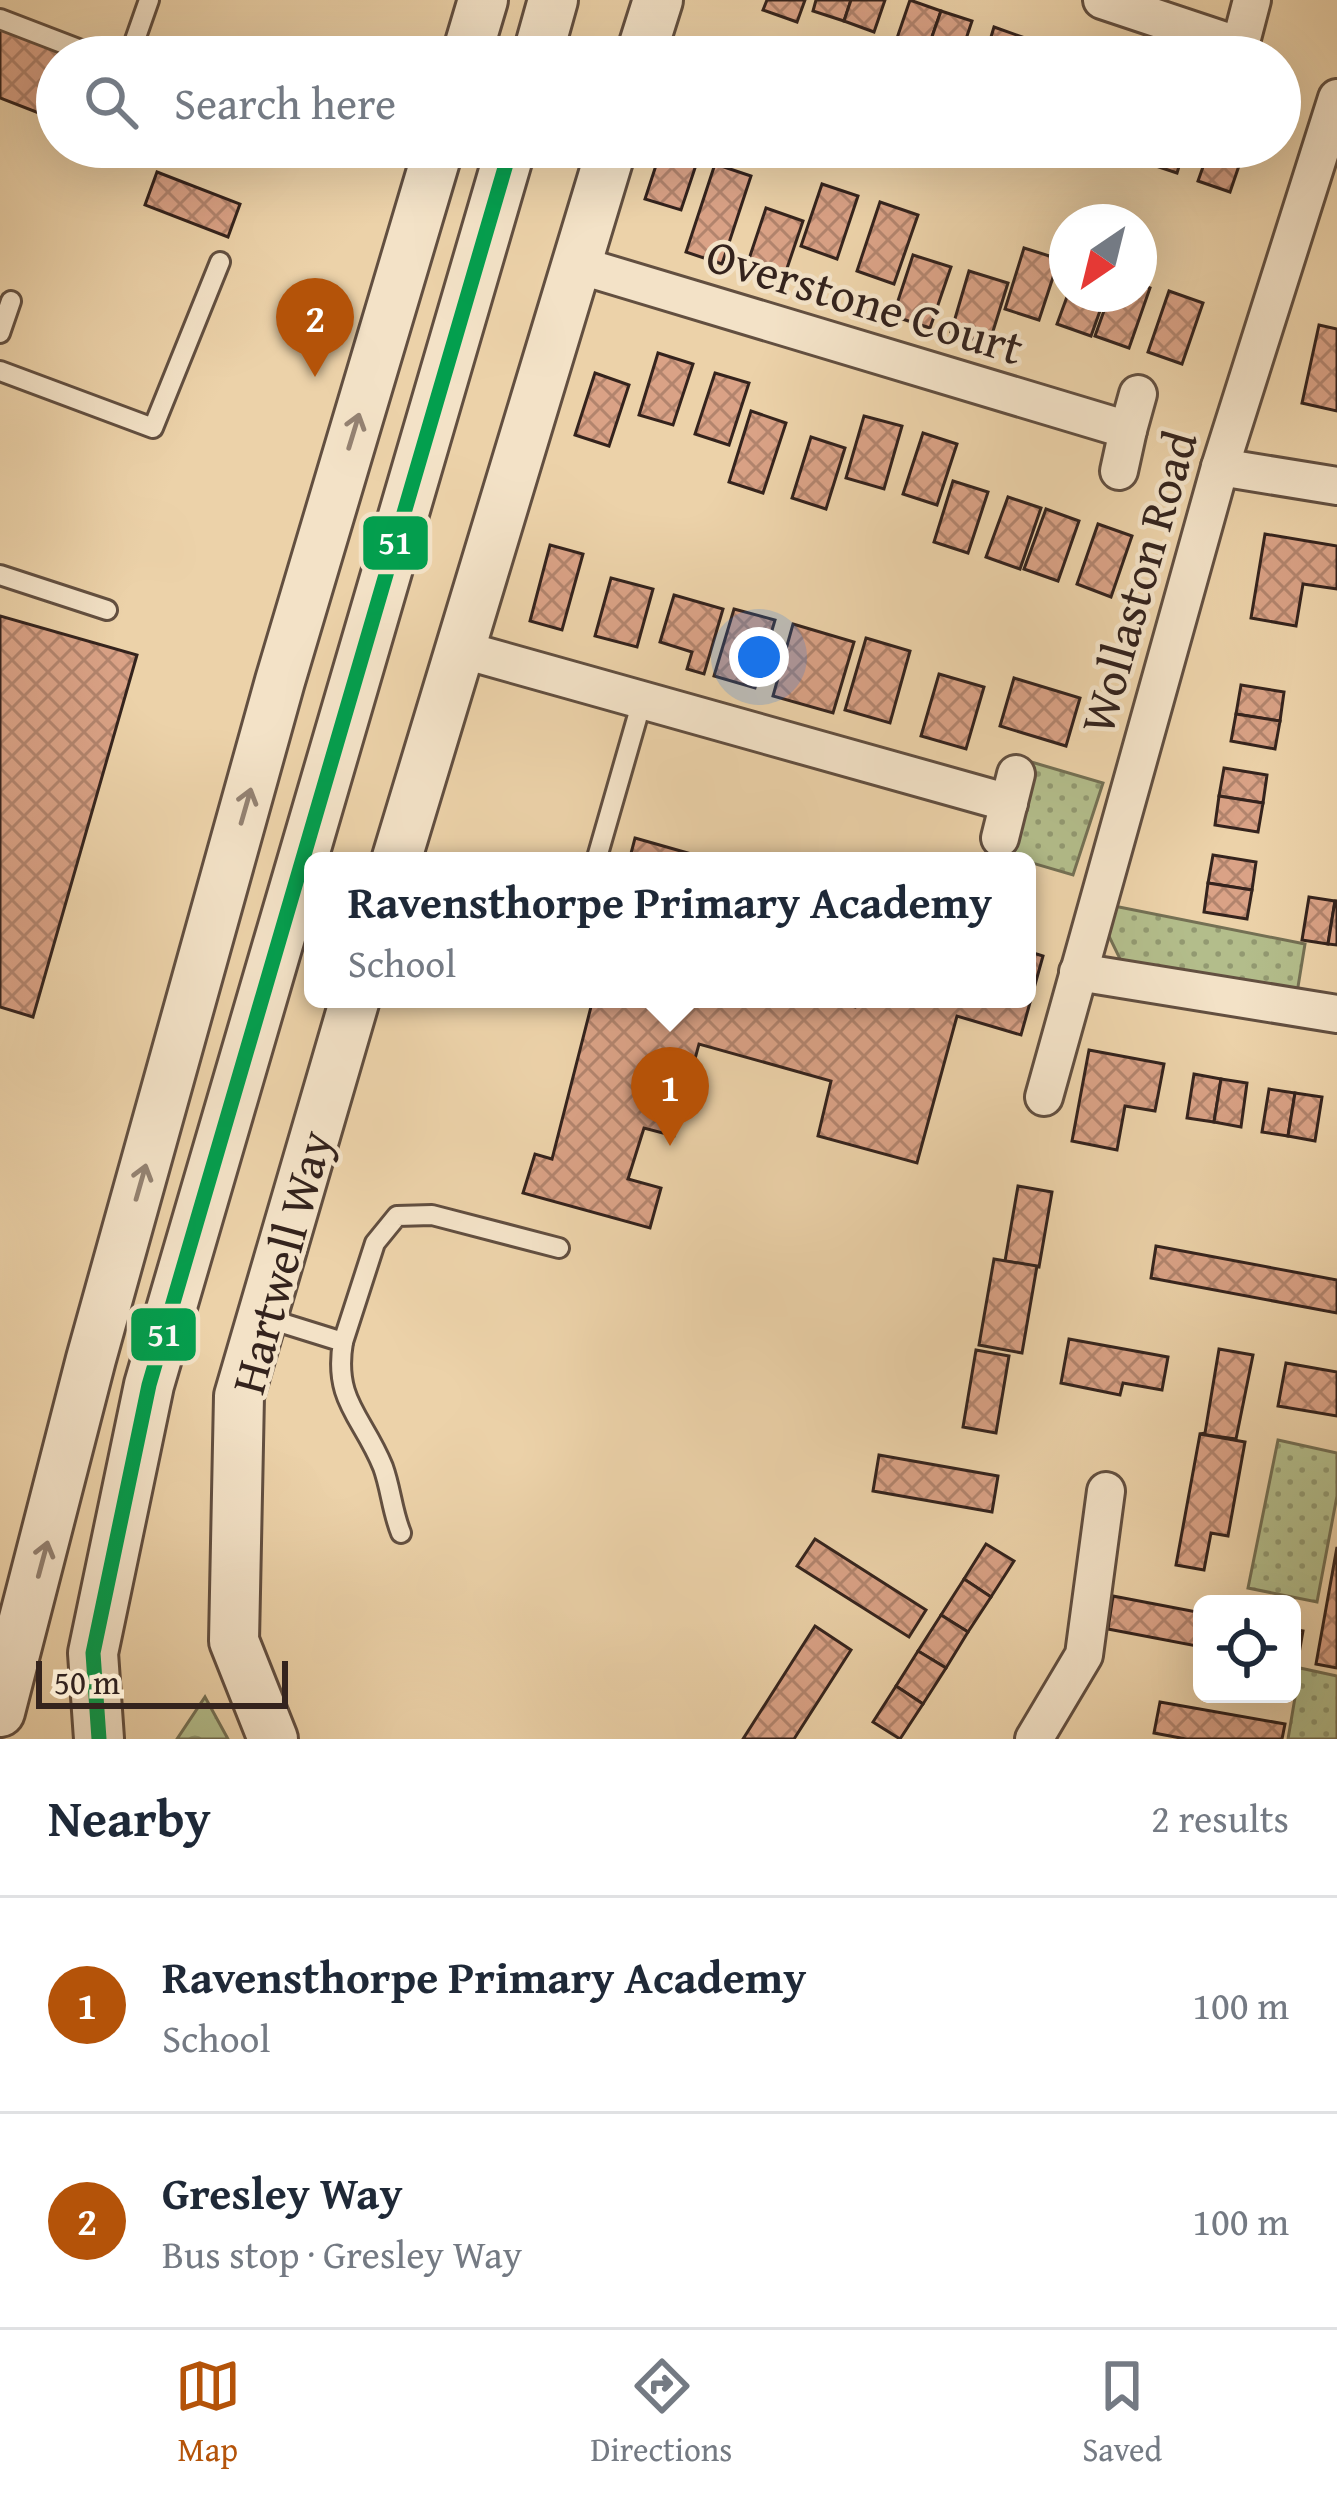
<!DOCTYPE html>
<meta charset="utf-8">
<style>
body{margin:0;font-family:"Gentium Book Plus",serif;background:#f2f2f3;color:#1f2937}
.controls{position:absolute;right:36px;bottom:36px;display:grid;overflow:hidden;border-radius:18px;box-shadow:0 12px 48px #0002}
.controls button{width:108px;height:108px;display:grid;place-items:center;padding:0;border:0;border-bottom:3px solid #e0e1e3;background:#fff;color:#1f2937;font:60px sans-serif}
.compass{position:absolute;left:1049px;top:204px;width:108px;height:108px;border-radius:50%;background:#fff;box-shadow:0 12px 48px #0002;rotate:215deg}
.scale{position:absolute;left:36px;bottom:30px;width:252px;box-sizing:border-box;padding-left:12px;border:6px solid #34231d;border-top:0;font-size:33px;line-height:42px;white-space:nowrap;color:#34231d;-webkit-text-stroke:9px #f3e2c7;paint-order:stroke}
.you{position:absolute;left:759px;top:657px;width:42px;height:42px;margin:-30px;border:9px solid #fff;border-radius:50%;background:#1a73e8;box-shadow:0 0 0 18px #1a73e833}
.badge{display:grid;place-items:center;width:78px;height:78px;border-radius:50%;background:#b45309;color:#fff;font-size:39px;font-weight:700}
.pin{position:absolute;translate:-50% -99px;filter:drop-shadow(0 3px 6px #0008)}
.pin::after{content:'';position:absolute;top:63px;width:42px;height:36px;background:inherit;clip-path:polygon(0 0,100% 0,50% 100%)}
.popup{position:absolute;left:304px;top:852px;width:732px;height:156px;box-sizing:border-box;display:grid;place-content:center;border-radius:18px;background:#fff;filter:drop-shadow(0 3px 9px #0005);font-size:39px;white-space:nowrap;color:#747a83}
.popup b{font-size:45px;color:#1f2937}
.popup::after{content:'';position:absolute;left:50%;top:100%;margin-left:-24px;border:24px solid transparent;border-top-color:#fff}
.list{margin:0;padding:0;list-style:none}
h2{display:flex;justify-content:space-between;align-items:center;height:156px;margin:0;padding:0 48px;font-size:51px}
h2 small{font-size:39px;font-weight:400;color:#747a83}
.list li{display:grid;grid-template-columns:78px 1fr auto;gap:36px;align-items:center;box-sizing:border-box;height:216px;padding:0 48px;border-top:3px solid #e0e1e3}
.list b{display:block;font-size:45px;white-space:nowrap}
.list p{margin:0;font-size:39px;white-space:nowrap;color:#747a83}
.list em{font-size:39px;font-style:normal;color:#747a83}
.icon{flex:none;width:66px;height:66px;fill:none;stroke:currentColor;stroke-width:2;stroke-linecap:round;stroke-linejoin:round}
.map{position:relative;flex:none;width:1337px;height:1739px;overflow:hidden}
.search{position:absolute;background:#fff;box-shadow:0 12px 48px #0002;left:36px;right:36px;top:36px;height:132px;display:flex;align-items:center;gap:30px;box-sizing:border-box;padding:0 42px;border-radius:66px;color:#747a83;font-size:45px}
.sheet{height:588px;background:#fff}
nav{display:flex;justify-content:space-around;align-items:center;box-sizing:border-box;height:168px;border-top:3px solid #e0e1e3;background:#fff;font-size:33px;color:#747a83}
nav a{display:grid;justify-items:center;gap:6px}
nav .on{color:#b45309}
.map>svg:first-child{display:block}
.grass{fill:url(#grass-dots);stroke:#747054;stroke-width:3}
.forest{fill:url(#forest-crowns);stroke:#747054;stroke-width:3}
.building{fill:url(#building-cross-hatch);stroke:#34231d;stroke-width:3}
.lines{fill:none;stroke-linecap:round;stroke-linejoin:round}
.service-casing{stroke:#624f40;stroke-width:24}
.minor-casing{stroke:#624f40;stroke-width:42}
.tertiary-casing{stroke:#624f40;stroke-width:54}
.service{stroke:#f3e2c7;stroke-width:18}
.minor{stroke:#f3e2c7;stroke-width:36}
.tertiary{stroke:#f3e2c7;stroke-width:48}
.bus-1-casing{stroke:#f3e2c7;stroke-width:24}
.bus-1{stroke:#039f4e;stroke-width:15}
.oneway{stroke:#948272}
.labels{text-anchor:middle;stroke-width:9;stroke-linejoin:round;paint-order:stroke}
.street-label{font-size:48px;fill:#34231d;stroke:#f3e2c7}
.line-badge{stroke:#f3e2c7;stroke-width:4.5}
.badge-label{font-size:33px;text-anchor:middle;font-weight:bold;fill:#fff}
</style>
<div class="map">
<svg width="1337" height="1739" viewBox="0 0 1337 1739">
<defs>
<pattern id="grass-dots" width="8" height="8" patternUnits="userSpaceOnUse" patternTransform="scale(3)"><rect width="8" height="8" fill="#b3bd8b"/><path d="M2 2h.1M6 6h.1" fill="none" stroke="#929971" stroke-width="1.8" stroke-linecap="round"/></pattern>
<pattern id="forest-crowns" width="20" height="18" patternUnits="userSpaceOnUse" patternTransform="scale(3)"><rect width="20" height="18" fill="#b3bd8b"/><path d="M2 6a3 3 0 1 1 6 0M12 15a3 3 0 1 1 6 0" fill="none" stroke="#929971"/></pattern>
<pattern id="building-cross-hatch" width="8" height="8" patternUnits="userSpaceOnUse" patternTransform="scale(3)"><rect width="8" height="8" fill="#daa286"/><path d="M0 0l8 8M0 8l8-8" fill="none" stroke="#b2846d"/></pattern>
</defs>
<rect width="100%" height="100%" fill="#ecd2a9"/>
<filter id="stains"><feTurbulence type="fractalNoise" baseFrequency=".00167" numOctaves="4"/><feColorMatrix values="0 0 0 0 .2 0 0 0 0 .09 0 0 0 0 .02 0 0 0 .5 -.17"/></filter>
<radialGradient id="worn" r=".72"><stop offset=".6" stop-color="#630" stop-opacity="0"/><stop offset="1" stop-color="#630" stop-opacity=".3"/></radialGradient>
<g class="grass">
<path d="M1028,761L1103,783L1073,875L1005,855Z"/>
<path d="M1109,905L1305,944L1296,999L1122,963L1103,924Z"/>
<path d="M1278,1440L1337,1453V1496L1317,1602L1248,1588Z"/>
<path d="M1300,1668L1337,1676V1739H1288Z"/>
</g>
<path class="forest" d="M205,1697L228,1739H177Z"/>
<g class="building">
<path d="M767,0H805L797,22L763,10Z"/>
<path d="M816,0H851L844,21L813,11Z"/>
<path d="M851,0H885L874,32L844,21Z"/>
<path d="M910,0L941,11L927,51L896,41Z"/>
<path d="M941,11L972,21L960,57L927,51Z"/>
<path d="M0,25L69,50L66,57H57V81L44,115L0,98Z"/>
<path d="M994,27L1025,38L1019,57H985Z"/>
<path d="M1025,38L1057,48L1053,57H1019Z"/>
<path d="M662,147H702L681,210L645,199Z"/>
<path d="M1103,147H1142L1137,161Z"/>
<path d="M1149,147H1185L1177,173L1144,162Z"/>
<path d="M1210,147L1243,154L1230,192L1198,181Z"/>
<path d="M715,164L751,176L722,264L686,252Z"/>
<path d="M157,172L240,204L228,237L145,205Z"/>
<path d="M822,184L858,196L837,259L801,246Z"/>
<path d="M880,202L918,215L894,284L857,271Z"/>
<path d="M766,208L803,221L782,283L745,271Z"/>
<path d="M1024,248L1059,259L1039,320L1005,309Z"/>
<path d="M913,255L951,267L930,328L893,316Z"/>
<path d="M969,271L1008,283L989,344L951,332Z"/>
<path d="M1139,284L1150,288L1129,348L1095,336L1110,294H1139Z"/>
<path d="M1169,291L1203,303L1182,364L1148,352Z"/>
<path d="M1068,294H1106L1091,336L1057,324Z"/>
<path d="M1319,325L1337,329V411L1302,403Z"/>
<path d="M658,353L693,364L673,425L639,415Z"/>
<path d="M595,373L629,385L609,446L575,435Z"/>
<path d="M715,373L749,383L729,445L695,434Z"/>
<path d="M751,411L786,423L763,493L729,482Z"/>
<path d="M864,416L902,426L884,489L846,478Z"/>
<path d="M923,433L957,444L937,505L903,494Z"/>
<path d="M811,437L845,448L826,509L792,498Z"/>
<path d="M953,481L988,492L968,553L934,542Z"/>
<path d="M1008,497L1041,508L1020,569L986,557Z"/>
<path d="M1046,509L1079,521L1058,581L1024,569Z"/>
<path d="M1098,524L1132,536L1111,597L1077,584Z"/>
<path d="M1265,534L1337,546V589L1303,584L1296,626L1251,618Z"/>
<path d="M550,545L583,554L562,630L530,621Z"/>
<path d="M611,578L653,589L637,647L595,636Z"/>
<path d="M674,595L723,609L704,674L687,669L692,652L660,642Z"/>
<path d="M734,609L775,620L755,688L714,676Z"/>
<path d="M0,616L137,655L33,1017L0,1007Z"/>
<path d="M793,624L854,642L833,713L773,696Z"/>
<path d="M866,638L910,651L890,723L845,710Z"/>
<path d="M939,674L984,687L966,749L921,736Z"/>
<path d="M1014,678L1080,698L1066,746L1000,726Z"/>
<path d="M1241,685L1284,692L1280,721L1236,714Z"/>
<path d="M1236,714L1280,721L1275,749L1231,741Z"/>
<path d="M1224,768L1267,775L1263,803L1219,796Z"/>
<path d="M1219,796L1263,803L1258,832L1215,825Z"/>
<path d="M635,838L716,861H629Z"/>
<path d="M1213,855L1256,862L1252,890L1208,883Z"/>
<path d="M1208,883L1252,890L1247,919L1204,912Z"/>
<path d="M1309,897L1335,901L1328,944L1302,940Z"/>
<path d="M1335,901H1337V945L1328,944Z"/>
<path d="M1027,951L1043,956L1021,1035L957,1016L917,1163L818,1136L831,1081L699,1044L674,1136L644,1128L628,1179L661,1188L650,1228L523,1193L535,1154L552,1159L593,999H825L855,1007L857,999H1027Z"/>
<path d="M1089,1050L1164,1064L1155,1111L1125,1106L1117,1150L1072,1141Z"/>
<path d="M1194,1074L1221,1079L1214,1122L1187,1118Z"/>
<path d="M1221,1079L1247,1083L1241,1127L1214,1122Z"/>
<path d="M1269,1089L1295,1093L1288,1136L1262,1132Z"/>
<path d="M1295,1093L1322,1097L1315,1141L1288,1136Z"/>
<path d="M1018,1186L1052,1192L1039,1267L1005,1261Z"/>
<path d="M1156,1246L1337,1280V1313L1151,1278Z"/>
<path d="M994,1259L1037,1266L1022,1353L979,1345Z"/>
<path d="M1069,1339L1168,1357L1162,1390L1123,1383L1120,1395L1061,1383Z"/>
<path d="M1219,1349L1253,1355L1236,1439L1200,1434L1205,1433Z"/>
<path d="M976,1350L1009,1356L996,1433L963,1427Z"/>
<path d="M1286,1363L1337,1372V1416L1278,1406Z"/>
<path d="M1200,1434L1245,1442L1228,1536L1211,1533L1204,1570L1176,1565Z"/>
<path d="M879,1455L998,1476L992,1512L873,1491Z"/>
<path d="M815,1539L926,1610L909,1637L797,1566Z"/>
<path d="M986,1544L1014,1561L991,1597L964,1579Z"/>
<path d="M1337,1547V1668L1316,1664Z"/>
<path d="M964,1579L991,1597L968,1632L941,1615Z"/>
<path d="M1113,1596L1202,1613V1647L1108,1629Z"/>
<path d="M941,1615L968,1632L946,1668L918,1651Z"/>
<path d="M815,1626L851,1650L794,1739H743Z"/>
<path d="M1292,1629L1303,1631L1297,1665L1292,1664Z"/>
<path d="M918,1651L946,1668L923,1704L896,1686Z"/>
<path d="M896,1686L923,1704L900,1739L873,1722Z"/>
<path d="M1160,1702L1285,1724L1282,1739H1186L1154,1733Z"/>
</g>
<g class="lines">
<defs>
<g id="service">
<path d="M0,19L99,57"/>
<path d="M129,57L149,0"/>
<path d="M0,333L11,301"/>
<path d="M0,371L153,428L220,262"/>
<path d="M0,575L107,610"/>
<path d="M596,861L642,701"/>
<path d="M266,1318L343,1342C333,1401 363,1417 383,1467C391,1489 392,1511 401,1533"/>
<path d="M343,1342L375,1243L397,1216L432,1215L559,1248"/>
</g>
<g id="minor">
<path d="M1102,0L1240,46L1252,0"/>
<path d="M575,264L1128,430L1138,394"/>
<path d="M1220,467L1337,486"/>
<path d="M1119,471L1128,430"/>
<path d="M460,649L1009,803"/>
<path d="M1000,838L1016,774"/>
<path d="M1078,972L1337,1014"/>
<path d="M1044,1097L1220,467L1337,98"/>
<path d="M1034,1739L1084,1655L1106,1491"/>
</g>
<g id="tertiary">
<path d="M466,57L483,0"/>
<path d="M537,57L553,0"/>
<path d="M640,57L658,0"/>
<path d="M396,861L612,147"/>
<path d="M0,1712L91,1359L280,681L439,147"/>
<path d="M99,1739L93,1653L149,1385L511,147"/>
<path d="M273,1739L234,1641L239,1396L355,999"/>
</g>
</defs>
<use href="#service" class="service-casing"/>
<use href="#minor" class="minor-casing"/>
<use href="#tertiary" class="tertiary-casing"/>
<use href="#service" class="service"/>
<use href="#minor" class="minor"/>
<use href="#tertiary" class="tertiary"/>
<defs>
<path id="bus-1" d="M99,1739L93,1653L149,1385L511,147"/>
</defs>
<use href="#bus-1" class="bus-1-casing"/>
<use href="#bus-1" class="bus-1"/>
</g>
<defs><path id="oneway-shaft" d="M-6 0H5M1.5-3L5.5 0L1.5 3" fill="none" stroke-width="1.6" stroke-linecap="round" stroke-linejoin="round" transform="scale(3)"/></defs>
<g class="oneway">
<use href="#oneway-shaft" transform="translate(354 431) rotate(-73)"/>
<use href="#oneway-shaft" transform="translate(246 806) rotate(-74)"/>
<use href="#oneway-shaft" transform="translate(141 1182) rotate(-74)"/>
<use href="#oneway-shaft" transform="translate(43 1559) rotate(-75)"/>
</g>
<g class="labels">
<g class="street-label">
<text transform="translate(865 301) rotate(17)" y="17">Overstone Court</text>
<text transform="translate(1138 582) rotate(-74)" y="17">Wollaston Road</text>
<text transform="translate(281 1262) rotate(-75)" y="17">Hartwell Way</text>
</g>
</g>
<g class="line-badge">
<rect x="361" y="514" width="69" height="58" rx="12" fill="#039f4e"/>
<rect x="129" y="1306" width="69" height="57" rx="12" fill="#039f4e"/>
</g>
<g class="badge-label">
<text x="395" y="554">51</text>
<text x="164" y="1346">51</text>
</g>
<rect width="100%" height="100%" filter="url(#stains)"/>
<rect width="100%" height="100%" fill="url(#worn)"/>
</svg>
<div class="controls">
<button><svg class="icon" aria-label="locate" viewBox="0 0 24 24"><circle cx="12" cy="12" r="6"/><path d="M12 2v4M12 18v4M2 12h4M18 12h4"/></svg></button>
</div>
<svg class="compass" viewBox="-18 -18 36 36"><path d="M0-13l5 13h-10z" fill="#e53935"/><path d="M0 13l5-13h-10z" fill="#747a83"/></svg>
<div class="scale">50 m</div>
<div class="you"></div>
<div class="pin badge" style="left:670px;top:1146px">1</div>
<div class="popup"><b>Ravensthorpe Primary Academy</b>School</div>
<div class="pin badge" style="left:315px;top:377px">2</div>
<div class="search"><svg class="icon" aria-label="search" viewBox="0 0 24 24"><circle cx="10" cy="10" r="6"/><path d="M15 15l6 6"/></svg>Search here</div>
</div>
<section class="sheet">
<h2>Nearby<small>2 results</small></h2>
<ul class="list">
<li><span class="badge">1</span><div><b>Ravensthorpe Primary Academy</b><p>School</p></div><em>100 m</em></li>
<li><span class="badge">2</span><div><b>Gresley Way</b><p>Bus stop · Gresley Way</p></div><em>100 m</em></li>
</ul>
</section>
<nav>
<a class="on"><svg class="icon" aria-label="map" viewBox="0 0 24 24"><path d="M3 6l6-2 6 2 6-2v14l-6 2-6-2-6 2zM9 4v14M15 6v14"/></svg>Map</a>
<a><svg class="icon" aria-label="directions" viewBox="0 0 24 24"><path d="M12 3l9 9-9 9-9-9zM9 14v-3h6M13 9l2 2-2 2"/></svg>Directions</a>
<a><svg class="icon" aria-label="saved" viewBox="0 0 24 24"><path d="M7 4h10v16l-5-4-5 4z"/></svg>Saved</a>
</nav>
